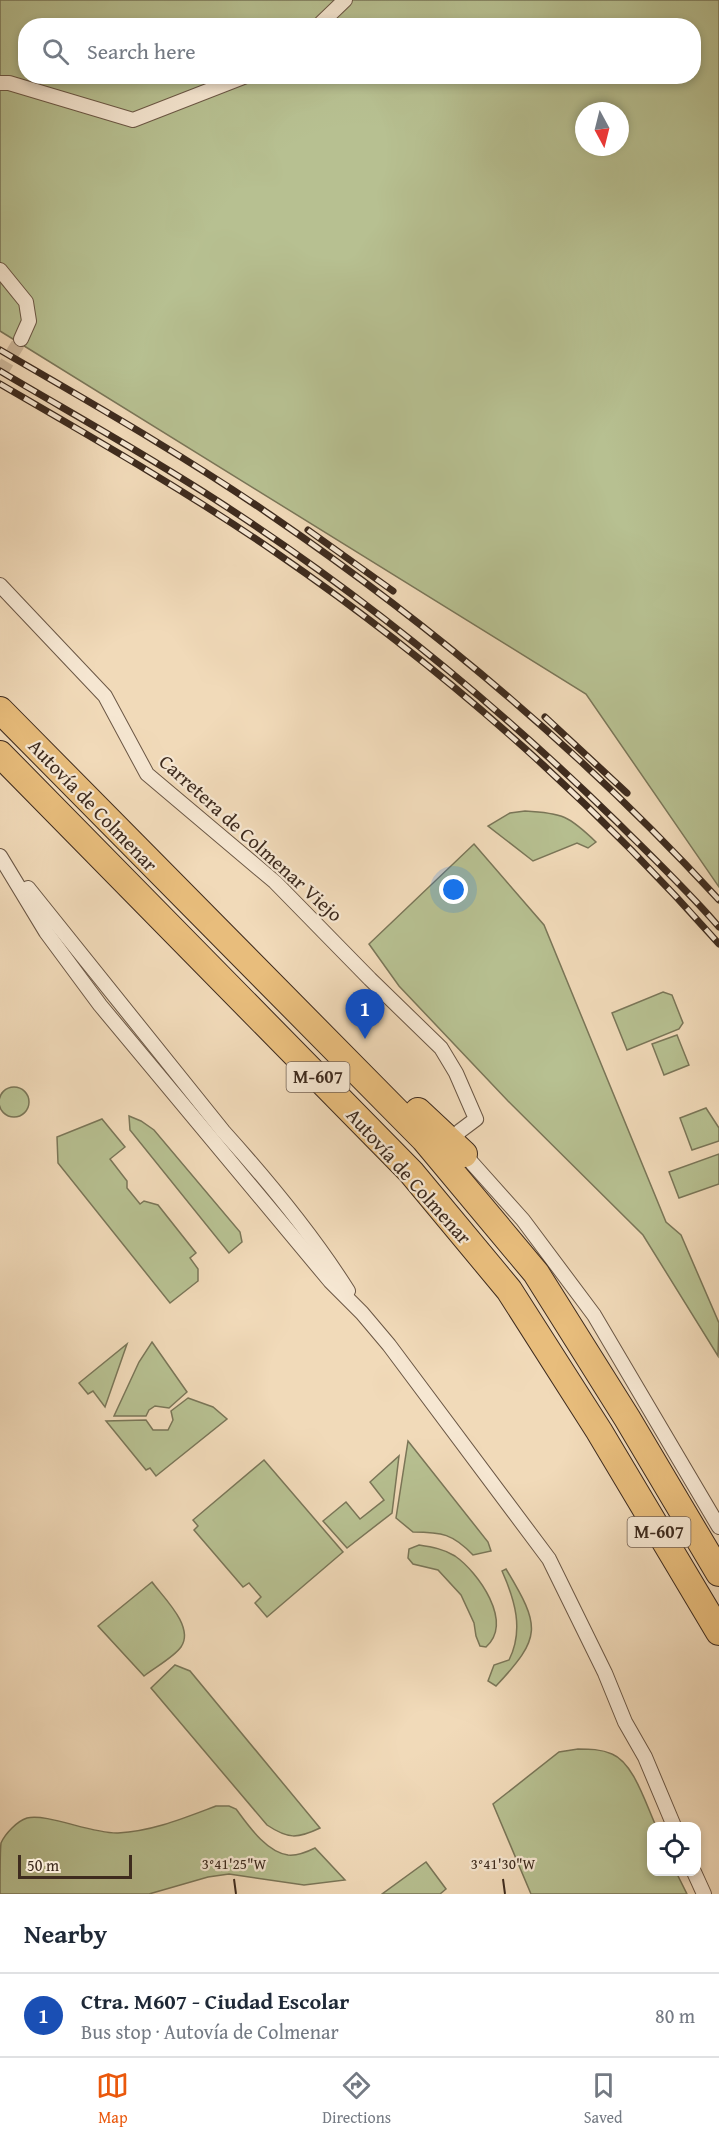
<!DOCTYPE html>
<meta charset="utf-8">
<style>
body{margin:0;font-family:"Gentium Book Plus",serif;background:#f2f2f3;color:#1f2937}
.controls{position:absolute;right:18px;bottom:18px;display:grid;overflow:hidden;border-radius:12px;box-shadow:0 3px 9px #0003}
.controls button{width:54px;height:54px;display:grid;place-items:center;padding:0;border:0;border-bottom:2px solid #e0e1e3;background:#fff;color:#1f2937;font:30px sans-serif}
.compass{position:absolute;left:575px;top:102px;width:54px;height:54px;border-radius:50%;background:#fff;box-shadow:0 3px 9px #0003;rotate:173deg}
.scale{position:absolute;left:18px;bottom:15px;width:114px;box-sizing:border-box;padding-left:6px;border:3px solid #3e2b1e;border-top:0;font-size:16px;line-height:21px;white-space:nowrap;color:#3e2b1e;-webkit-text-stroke:4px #f6e7d2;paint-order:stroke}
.you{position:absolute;left:454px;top:890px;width:21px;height:21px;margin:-15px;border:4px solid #fff;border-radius:50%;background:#1a73e8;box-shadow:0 0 0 9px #1a73e833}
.badge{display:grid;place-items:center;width:39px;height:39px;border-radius:50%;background:#ea580c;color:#fff;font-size:20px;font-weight:700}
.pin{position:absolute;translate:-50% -50px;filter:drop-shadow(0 2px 3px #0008)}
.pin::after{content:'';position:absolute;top:32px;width:21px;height:18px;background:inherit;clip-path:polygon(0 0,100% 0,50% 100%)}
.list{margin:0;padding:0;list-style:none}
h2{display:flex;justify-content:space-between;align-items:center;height:78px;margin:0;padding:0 24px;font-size:26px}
h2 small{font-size:20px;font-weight:400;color:#747a83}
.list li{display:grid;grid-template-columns:39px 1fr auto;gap:18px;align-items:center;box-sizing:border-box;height:84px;padding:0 24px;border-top:2px solid #e0e1e3}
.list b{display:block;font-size:22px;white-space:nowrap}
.list p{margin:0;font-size:20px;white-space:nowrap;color:#747a83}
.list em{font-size:20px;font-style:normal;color:#747a83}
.icon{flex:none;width:33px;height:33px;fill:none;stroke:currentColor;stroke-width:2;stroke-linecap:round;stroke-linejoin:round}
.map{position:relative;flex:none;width:719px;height:1894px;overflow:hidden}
.search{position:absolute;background:#fff;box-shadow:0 3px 9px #0003;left:18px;right:18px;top:18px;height:66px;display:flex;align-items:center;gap:15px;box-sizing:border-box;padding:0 21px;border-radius:24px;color:#747a83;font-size:22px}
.sheet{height:162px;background:#fff}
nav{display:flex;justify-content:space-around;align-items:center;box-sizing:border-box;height:84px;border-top:2px solid #e0e1e3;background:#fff;font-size:16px;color:#747a83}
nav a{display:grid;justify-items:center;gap:3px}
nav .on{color:#ea580c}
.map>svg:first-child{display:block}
.green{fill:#b7c091;stroke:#7a7658;stroke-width:1.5;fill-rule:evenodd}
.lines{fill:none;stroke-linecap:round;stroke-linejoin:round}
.street-tunnel{stroke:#cdb79a;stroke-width:14;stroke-dasharray:14 7;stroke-linecap:butt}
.street-casing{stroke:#6b5745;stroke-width:16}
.highway-casing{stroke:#3e2b1e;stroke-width:28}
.street{stroke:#f6e7d2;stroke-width:14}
.highway{stroke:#e8bd7c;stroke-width:26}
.rail-casing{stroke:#3e2b1e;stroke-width:7}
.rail{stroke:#f6e7d2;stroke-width:4.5;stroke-dasharray:14;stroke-linecap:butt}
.ticks{fill:none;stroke:#3e2b1e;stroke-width:2}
.labels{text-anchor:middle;stroke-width:4.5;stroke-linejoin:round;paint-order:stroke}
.shield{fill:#f6e7d2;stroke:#756354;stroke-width:1.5}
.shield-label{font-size:18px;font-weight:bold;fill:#3e2b1e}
.street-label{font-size:20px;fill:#3e2b1e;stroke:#f6e7d2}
.ticks-label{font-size:15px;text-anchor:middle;fill:#3e2b1e;stroke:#f6e7d2;stroke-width:4.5;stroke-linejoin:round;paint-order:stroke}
</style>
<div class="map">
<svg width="719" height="1894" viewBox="0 0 719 1894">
<rect width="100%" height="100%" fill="#f1dab9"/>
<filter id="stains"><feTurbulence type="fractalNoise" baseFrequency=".00333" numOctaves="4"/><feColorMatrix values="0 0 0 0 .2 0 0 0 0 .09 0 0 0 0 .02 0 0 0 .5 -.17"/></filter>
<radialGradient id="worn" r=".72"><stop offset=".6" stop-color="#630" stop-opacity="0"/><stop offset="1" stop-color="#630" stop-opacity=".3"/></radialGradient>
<g class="green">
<path d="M0,0H719V887L586,694L0,331ZM26,26H694V76H26ZM584,111H620V147H584Z"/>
<path d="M525,811C563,813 569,816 596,842L588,848L577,843L533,861L488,826L510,813Z"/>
<path d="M474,844L544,925L666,1222L681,1235L719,1323L718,1356L643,1235L508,1101L399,986L369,944Z"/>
<path d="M663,992L672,995L683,1023L679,1029L627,1050L612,1013Z"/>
<path d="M677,1035L689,1065L664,1075L652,1044Z"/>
<circle cx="14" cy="1102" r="15"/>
<path d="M706,1108L719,1128V1141L692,1150L680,1118Z"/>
<path d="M129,1116L141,1121L154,1130L240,1232L242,1242L229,1253L130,1130Z"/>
<path d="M102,1119L125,1147L110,1159L127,1181V1188L140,1204L144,1201L158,1205L196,1253L190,1258L198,1269V1281L170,1303L58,1163L57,1137Z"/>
<path d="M719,1154V1184L679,1198L669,1172Z"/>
<path d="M152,1342L187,1392L169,1408L155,1406L149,1410L146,1416H114L139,1362Z"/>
<path d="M127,1344L105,1407L93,1391L88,1394L79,1383Z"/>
<path d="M188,1398L213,1407L227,1419L156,1476L150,1468L146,1470L106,1421L146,1420L153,1430H168L173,1420L171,1411Z"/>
<path d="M408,1441L488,1542L491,1551L473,1555C453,1534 442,1532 413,1532L396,1518Z"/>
<path d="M399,1456L392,1513L347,1548L323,1521L346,1502L360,1519L384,1500L370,1482Z"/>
<path d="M264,1460L343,1552L267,1617L255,1603L261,1597L249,1583L243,1587L194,1530L198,1526L193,1520Z"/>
<path d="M419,1545C432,1547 444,1549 455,1556C478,1572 514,1622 486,1647L480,1646L476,1636L474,1623L461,1595L438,1570L413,1564L408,1558L409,1549Z"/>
<path d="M506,1569C541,1627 542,1637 496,1686L488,1681L494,1665L509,1660C524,1630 515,1600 502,1571Z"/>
<path d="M152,1582C163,1597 195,1627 181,1647C174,1657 154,1668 144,1676L98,1626Z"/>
<path d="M175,1665L190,1671L320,1828C297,1839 288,1839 267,1825L151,1688Z"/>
<path d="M578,1749C589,1749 601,1749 612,1754C634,1763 646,1805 656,1826H652V1872H676L687,1894H531L493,1804L559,1752Z"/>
<path d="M216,1806H229L236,1809C248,1825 266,1852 288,1855C297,1856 307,1852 315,1848L345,1880L304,1885L229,1874L208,1877L149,1894H0C0,1884 0,1851 1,1843C5,1834 17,1821 27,1818C47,1813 92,1834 118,1833C153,1831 184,1818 216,1806Z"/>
<path d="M426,1862L446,1889L440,1894H382Z"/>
</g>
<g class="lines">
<path class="street-tunnel" d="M0,374L21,339"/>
<defs>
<g id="street">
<path d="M318,26L345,0"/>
<path d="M0,83H9L133,120L246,76"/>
<path d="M0,270L26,302L29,321L21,339"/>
<path d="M0,585L105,696L147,774L275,882L370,979L441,1048L456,1073L476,1119L460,1131L451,1142"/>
<path d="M0,856L46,932L100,1005L330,1281L362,1313L389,1345L549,1559L605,1673L625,1722L645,1757L674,1826"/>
<path d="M28,888L223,1131C268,1181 312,1234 348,1291"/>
<path d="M464,1154L523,1220L594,1315L719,1527"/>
<path d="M694,1872L704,1894"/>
</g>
<g id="highway">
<path d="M0,710L424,1139L536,1273L627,1418L719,1573"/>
<path d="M0,754L411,1172L509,1290L599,1431L719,1632"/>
<path d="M418,1111L464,1154"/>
</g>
</defs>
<use href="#street" class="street-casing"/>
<use href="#highway" class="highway-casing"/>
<use href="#street" class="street"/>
<use href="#highway" class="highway"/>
<defs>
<g id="rail">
<path d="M0,350C91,403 183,455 269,514C433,626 585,754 719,900"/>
<path d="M0,371C71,413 143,453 213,498C358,591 493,701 617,822C651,856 687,890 719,927"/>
<path d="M0,384C93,438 186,491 275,552C437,663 588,796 719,944"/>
<path d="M308,530L393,591"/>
<path d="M545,717L627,793"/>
</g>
</defs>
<use href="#rail" class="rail-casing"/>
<use href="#rail" class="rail"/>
</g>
<path class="ticks" d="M234,1879L236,1894M503,1879L505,1894"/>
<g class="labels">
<g class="shield">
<rect x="286.5" y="1062" width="63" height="30" rx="4.5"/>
<rect x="627.5" y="1517" width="63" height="30" rx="4.5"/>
</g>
<g class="shield-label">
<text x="318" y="1083">M-607</text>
<text x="659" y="1538">M-607</text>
</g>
<g class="street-label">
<text transform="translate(93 805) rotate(46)" y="7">Autovía de Colmenar</text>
<text transform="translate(251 838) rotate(42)" y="7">Carretera de Colmenar Viejo</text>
<text transform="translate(409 1176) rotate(48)" y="7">Autovía de Colmenar</text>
</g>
</g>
<g class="ticks-label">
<text x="234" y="1869">3°41'25"W</text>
<text x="503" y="1869">3°41'30"W</text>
</g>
<rect width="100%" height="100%" filter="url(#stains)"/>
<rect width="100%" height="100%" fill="url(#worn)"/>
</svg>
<div class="controls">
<button><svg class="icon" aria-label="locate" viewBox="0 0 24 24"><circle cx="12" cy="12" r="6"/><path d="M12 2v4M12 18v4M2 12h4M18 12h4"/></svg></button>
</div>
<svg class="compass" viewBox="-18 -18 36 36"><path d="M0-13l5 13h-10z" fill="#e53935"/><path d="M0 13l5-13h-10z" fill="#747a83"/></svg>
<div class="scale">50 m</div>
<div class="you"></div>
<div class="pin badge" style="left:365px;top:1039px;background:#1a4fb4">1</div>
<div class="search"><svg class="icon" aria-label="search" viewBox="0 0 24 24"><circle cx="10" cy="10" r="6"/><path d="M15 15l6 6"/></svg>Search here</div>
</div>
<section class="sheet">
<h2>Nearby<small></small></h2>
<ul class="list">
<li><span class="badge" style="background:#1a4fb4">1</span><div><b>Ctra. M607 - Ciudad Escolar</b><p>Bus stop · Autovía de Colmenar</p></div><em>80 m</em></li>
</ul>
</section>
<nav>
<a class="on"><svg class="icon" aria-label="map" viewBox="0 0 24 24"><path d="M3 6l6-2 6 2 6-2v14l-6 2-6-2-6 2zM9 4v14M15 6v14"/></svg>Map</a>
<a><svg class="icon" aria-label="directions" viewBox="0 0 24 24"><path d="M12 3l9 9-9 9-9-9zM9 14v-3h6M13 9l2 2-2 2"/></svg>Directions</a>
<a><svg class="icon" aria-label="saved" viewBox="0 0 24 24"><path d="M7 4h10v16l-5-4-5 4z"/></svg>Saved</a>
</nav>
